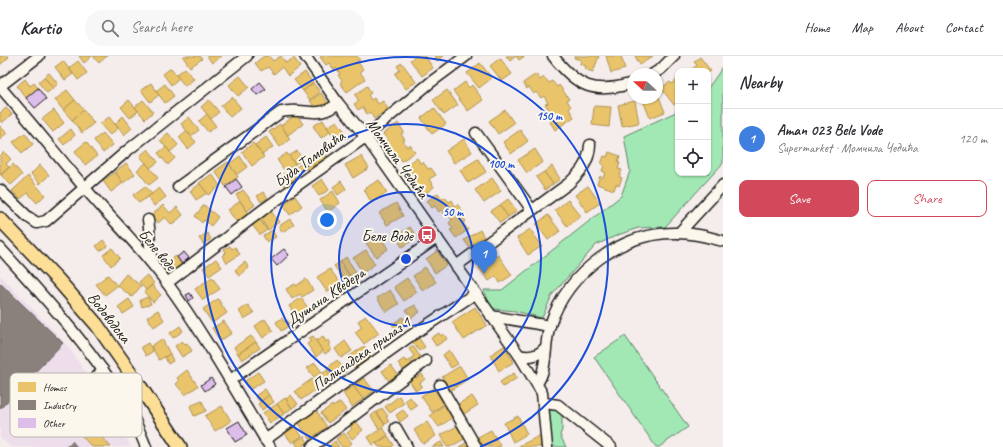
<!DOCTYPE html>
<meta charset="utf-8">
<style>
body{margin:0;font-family:Caveat,sans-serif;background:#f7f7f7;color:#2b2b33}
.controls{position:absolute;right:12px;top:12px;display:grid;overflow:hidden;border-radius:8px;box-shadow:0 1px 3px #0004}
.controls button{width:36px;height:36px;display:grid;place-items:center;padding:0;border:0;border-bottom:1px solid #e1e1e2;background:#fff;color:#2b2b33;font:20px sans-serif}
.compass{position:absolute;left:627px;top:12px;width:36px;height:36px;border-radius:50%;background:#fff;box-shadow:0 1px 3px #0004;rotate:291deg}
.you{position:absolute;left:327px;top:164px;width:14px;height:14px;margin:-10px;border:3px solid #fff;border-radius:50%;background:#1a73e8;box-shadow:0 0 0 6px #1a73e833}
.badge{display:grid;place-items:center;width:26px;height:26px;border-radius:50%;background:#d1495b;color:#fff;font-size:13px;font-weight:700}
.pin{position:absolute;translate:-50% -33px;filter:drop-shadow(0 1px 2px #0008)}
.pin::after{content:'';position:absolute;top:21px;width:14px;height:12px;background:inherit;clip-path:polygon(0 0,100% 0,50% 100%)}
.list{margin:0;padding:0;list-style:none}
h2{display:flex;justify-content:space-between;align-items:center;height:52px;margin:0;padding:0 16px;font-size:17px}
h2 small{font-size:13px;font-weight:400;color:#7c7c81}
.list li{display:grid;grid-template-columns:26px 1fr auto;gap:12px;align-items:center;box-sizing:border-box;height:60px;padding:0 16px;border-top:1px solid #e1e1e2}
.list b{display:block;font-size:15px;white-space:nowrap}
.list p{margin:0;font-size:13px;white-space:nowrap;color:#7c7c81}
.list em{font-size:13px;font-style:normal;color:#7c7c81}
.actions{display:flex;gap:8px;padding:12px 16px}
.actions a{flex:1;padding:9px 0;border:1px solid #d1495b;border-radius:8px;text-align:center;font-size:14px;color:#d1495b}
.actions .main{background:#d1495b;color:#fff}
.icon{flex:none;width:22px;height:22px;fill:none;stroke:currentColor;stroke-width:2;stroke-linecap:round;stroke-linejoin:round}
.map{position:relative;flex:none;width:723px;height:391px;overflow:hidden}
header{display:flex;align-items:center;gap:24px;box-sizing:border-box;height:56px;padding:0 20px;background:#fff;border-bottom:1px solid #e1e1e2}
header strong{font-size:19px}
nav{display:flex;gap:22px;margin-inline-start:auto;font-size:14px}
.search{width:280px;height:36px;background:#f7f7f7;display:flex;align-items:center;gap:10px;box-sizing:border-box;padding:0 14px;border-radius:22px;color:#7c7c81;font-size:15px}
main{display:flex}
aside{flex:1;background:#fff}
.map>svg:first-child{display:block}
.built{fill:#eedeec}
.green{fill:#a2e8b4;stroke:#5f8268}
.homes{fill:#e9c46a;stroke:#ac9253}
.industry{fill:#8a817c;stroke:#69635f}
.building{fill:#ddbeeb;stroke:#1c1c1c}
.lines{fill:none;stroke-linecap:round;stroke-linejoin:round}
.minor-casing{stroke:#1c1c1c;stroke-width:13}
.major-casing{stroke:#1c1c1c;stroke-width:16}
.minor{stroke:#fbf7ec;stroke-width:10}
.major{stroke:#fdde96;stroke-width:13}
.ring{fill:none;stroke:#1d4ed8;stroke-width:2}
.labels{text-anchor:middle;stroke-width:4;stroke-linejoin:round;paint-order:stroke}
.street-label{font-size:16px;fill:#1c1c1c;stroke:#fbf7ec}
.poi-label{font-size:16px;fill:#1c1c1c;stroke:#fbf7ec;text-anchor:end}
.key{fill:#fbf7ec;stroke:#b8b5ae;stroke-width:1}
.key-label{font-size:11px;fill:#1c1c1c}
.centre{fill:#1d4ed8;stroke:#fbf7ec;stroke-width:2}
.ring-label{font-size:12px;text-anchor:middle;font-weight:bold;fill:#1d4ed8;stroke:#fbf7ec;stroke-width:4;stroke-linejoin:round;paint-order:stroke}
</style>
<header>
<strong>Kartio</strong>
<div class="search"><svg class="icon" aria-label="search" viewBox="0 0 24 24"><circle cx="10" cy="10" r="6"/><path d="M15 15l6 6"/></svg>Search here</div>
<nav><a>Home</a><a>Map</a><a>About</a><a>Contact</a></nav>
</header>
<main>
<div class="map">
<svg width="723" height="391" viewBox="0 0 723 391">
<rect width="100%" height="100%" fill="#f5ecec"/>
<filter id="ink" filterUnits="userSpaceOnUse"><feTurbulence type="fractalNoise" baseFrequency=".025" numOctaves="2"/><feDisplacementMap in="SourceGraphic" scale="8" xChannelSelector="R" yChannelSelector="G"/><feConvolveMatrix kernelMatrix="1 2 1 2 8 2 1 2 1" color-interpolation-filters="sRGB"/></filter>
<g filter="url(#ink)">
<path class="built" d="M0,219L67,289L116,361L131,391H10L0,381Z"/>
<g class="green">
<path d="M723,9V107L665,171L638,172L618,179L596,189L552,239L542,262L515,255L495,253L491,251L484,234H502L621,140L630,115L624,80L678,55V117H708V32L718,18Z"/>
<path d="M625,280L688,371L659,391H656L594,301Z"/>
<path d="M544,347L562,352V374L560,379L566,391H547Z"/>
</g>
<g class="homes">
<path d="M0,0H8L9,1L0,9Z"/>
<path d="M79,0H92L84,7Z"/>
<path d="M93,0H107L99,7Z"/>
<path d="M184,0H200L202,3L190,11L183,1Z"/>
<path d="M207,0H222L212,7Z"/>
<path d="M264,0H269L273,5L281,0L286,7L294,2L300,11L288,20L282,11L274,18L268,11L261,15L255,7Z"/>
<path d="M322,0H357L360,4L357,5L363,13L360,16L365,23L347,36L340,27L342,25L338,19L340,18L336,12L334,14L329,7L326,9L320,1Z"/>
<path d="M416,0H425L433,12L422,20L410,4Z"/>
<path d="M434,0H444L437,5Z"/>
<path d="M506,0H525L519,4L516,0L510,5Z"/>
<path d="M575,0H599L593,16L585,13L586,10L580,8L581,4L574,2Z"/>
<path d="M606,0H621L625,13L611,17Z"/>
<path d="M635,0H653L640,9Z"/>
<path d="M700,1L711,15L708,17V15H692L691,14L697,9L694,6Z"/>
<path d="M500,2L512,18L502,25L490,10Z"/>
<path d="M63,5L73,18L65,24L55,11Z"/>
<path d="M78,5L87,17L78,24L69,12Z"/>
<path d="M402,7L416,26L406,33L395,18L400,14L397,10Z"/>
<path d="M480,7L492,22L479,32L467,17Z"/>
<path d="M171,12L179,22L171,29L163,18Z"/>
<path d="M185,12L194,23L185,30L176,19Z"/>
<path d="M305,16L313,27L303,35L294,24Z"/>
<path d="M49,17L58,28L53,32L44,21Z"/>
<path d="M536,18L540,24L544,21L549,27L552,25L557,31L559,29L569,43L567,44L571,51L569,53L574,61L555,74L550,66L553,63L548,56L550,55L545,48L548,47L544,40L541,42L536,36L534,38L529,31L527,33L523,27Z"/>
<path d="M240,20L249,31L238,40L229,29Z"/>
<path d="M44,21L53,32L47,37L38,26Z"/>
<path d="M25,23L30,30L34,27L38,32L26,42L17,30Z"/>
<path d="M678,23V46L674,49L661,32L670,26L672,28Z"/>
<path d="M465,26L469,32L472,29L483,44L468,55L453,35Z"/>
<path d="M151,27L159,39L150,46L141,34Z"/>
<path d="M313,27L320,36L310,44L303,35Z"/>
<path d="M165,28L174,40L165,47L156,35Z"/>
<path d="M367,30L371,37L368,39L371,44L374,42L378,48L383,45L388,53L374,63L370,56L367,58L363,51L358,54L354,48L359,45L355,39Z"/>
<path d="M67,34L75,44L63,54L55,44Z"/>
<path d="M447,34L458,49L444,59L433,44Z"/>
<path d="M657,36L665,56L650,62L642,42H657Z"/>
<path d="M321,37L328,47L318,55L310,45Z"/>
<path d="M232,41L241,52L230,61L221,50Z"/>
<path d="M75,44L84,54L72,64L63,54Z"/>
<path d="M129,44L138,55L130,62L121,51Z"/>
<path d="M143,44L153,56L145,63L135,51Z"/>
<path d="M209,44L219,56L211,63L201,51Z"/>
<path d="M635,45L639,67L622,70L618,49Z"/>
<path d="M594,50L611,51L609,71L592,69Z"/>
<path d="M6,52L12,58L2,67L0,65V57Z"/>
<path d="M434,52L446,68L432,78L421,62Z"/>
<path d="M54,54L64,67L53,76L42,63Z"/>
<path d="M84,54L94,67L82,77L72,64Z"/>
<path d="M505,54L514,67L498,78L489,65Z"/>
<path d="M207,58L216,70L208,76L199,65Z"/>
<path d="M296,58L303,68L288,79L281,70Z"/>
<path d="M123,60L132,72L124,79L115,68Z"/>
<path d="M109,61L118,72L110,79L100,68Z"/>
<path d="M189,61L199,74L191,80L181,68Z"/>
<path d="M323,64L330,76L321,82L313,70Z"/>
<path d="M337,65L345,76L335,83L327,71Z"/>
<path d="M398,67L404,76L401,78L405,84L403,85L407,91L410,89L415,96L402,105L397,99L393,102L387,94L389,92L385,86L388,84L383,78Z"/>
<path d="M280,68L290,83L280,91L269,76Z"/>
<path d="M0,70L7,77L0,83Z"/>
<path d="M71,73L75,79L64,89L59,83Z"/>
<path d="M520,74L528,85L511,98L503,86Z"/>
<path d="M186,75L196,86L188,93L179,81Z"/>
<path d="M25,77L33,88L22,97L13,86Z"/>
<path d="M103,77L113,89L103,97L94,84Z"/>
<path d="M168,77L178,89L170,96L160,84Z"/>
<path d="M266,81L273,91L262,99L255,89Z"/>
<path d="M464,83L472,96L454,107L446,95Z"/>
<path d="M86,86L97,100L85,109L75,95Z"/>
<path d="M253,87L264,101L252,110L242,96Z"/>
<path d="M166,91L175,102L168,109L158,97Z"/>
<path d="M148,93L158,106L150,112L140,100Z"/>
<path d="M322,93L329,103L317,112L310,101Z"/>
<path d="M535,93L543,106L527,117L518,104Z"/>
<path d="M297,95L302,103L295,108L289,100Z"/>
<path d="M4,96L11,103L6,108L9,111L0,119V100Z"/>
<path d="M609,96L620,100L618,106L620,107L618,113L622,114L619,121L622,122L619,130L616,128L614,134L597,128L600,120L603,122L605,116L602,115L604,109L601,108L604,100L607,101Z"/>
<path d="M287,97L295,108L285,115L277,104Z"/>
<path d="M240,100L247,111L236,119L229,108Z"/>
<path d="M361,100L369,112L353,122L345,109Z"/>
<path d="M310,102L315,109L308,114L303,107Z"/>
<path d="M417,102L421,108L423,106L428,113L431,112L436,119L429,123L434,131L420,141L414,132L417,131L413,124L415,123L411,116L408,118L403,111Z"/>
<path d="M478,103L486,116L468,127L460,114Z"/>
<path d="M228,106L238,121L225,130L215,115Z"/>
<path d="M126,107L135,118L123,127L115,116Z"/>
<path d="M146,107L158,122L149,129L137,114Z"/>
<path d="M302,107L306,112L299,117L295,112Z"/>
<path d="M13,108L22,119L11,129L1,119Z"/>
<path d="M40,109L49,119L40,128L31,118Z"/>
<path d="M552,110L560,123L553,128L544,116Z"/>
<path d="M291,113L298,123L286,131L278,121Z"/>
<path d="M115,116L123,127L111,136L103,125Z"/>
<path d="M544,116L553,128L545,134L536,121Z"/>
<path d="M212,118L220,130L208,139L199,127Z"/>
<path d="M28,120L45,139L37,147L28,137L20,143L12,135Z"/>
<path d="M492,122L501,135L484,147L475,134Z"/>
<path d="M322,123L329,134L319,140L312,130Z"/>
<path d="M379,124L387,137L371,146L364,133Z"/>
<path d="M341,125L346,133L338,139L333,131Z"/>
<path d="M200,128L207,137L196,144L190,135Z"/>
<path d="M145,130L152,138L139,147L133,139Z"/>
<path d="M588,130L600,147L587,156L575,139Z"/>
<path d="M159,132L166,141L154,150L148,141Z"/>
<path d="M243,134L255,149L247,155L236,139Z"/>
<path d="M333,135L340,147L328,156L320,144Z"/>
<path d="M263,136L268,142L261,146L257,140Z"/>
<path d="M438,137L442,143L445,141L449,146L452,144L455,150L457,148L464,157L461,159L466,165L463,167L468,174L456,182L450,174L453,173L449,167L452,164L447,158L445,159L441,154L439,156L435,150L432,152L427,145Z"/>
<path d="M295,140L302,150L290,159L283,149Z"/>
<path d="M508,143L517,155L508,161L500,149Z"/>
<path d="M568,144L581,160L567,170L555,154Z"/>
<path d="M240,145L250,159L238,168L228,154Z"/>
<path d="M396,147L403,160L387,169L379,157Z"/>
<path d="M163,149L170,157L177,151L183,159L172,169L165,161L158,167L152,159Z"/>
<path d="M204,149L218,161L211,170L204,164L202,167L195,160Z"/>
<path d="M500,149L508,161L500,167L491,155Z"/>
<path d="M271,155L279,166L268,174L261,163Z"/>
<path d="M548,159L560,175L548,184L536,168Z"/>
<path d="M290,163L294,169L282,176L279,170Z"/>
<path d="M260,164L267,174L260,179L252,169Z"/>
<path d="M410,171L417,182L402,191L396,180Z"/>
<path d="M530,173L542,190L528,199L517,182Z"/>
<path d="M272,174L276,181L267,186L263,180Z"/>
<path d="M480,174L484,181L469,191L464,184Z"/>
<path d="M207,177L211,183L203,188L199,182Z"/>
<path d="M379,178L388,193L376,201L366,187Z"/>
<path d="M103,184L108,190L100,195L96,190Z"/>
<path d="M230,190L232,193L235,191L240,198L227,207L222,200L226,196L224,193Z"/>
<path d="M112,192L120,202L111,210L103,199Z"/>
<path d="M366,194L375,208L363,217L353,202Z"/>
<path d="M437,195L447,209L435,217L426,203Z"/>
<path d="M498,199L512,219L500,227L496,220L489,225L479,212Z"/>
<path d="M176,200L182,209L171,217L164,208Z"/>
<path d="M346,201L356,216L350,220L340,206Z"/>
<path d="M216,203L222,211L209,220L203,212Z"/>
<path d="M245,206L249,212L239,220L235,214Z"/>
<path d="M340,206L350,220L344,224L334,210Z"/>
<path d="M425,211L436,226L423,235L413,220Z"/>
<path d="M330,213L340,227L327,236L317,221Z"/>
<path d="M126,218L141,230L132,241L117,229Z"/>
<path d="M108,219L117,230L105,239L96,228Z"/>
<path d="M147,219L154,227L146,234L139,226Z"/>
<path d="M212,221L220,233L203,244L195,233Z"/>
<path d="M407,222L417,236L404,245L394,231Z"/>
<path d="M306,223L313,234L302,241L300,238L292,243L286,233L295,228L296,230Z"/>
<path d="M152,229L161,239L153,246L144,236Z"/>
<path d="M390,234L399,248L386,256L377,242Z"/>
<path d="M148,241L151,248L142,251L140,244Z"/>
<path d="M301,242L310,255L298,264L289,250Z"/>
<path d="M129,243L134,251L123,258L118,251Z"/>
<path d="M218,243L227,257L212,267L203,253Z"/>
<path d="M248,249L254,257L244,263L239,255Z"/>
<path d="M415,249L420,256L411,262L406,254Z"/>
<path d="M475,251L487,269L464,284L452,266Z"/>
<path d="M158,254L164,264L154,271L147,261Z"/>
<path d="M366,260L379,277L364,288L355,276L362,271L358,265Z"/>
<path d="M403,261L408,268L398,276L392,268Z"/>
<path d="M282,262L284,266L287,264L290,269L281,275L276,266Z"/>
<path d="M265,263L273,275L263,282L255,270Z"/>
<path d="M224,265L232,277L220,285L212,272Z"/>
<path d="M180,270L183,275L173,282L170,277Z"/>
<path d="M439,277L441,280L444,278L447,283L436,290L431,282Z"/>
<path d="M251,280L256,286L238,298L234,291Z"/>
<path d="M313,280L323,295L316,301L307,288L311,285L309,282Z"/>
<path d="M323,280L326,286L328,284L330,287L328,289L332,293L325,298L316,285Z"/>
<path d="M418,281L425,291L419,295L412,285Z"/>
<path d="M162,283L170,298L159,304L151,290Z"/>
<path d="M182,285L185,288L187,287L192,295L182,301L175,290Z"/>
<path d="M345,285L352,295L341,302L335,293Z"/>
<path d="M256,286L260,292L242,304L238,298Z"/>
<path d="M148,287L153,295L146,300L141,291Z"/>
<path d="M364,290L371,300L354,312L347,302Z"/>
<path d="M413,290L421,302L414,307L411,302L414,300L409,293Z"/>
<path d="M504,290L514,306L499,315L490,299Z"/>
<path d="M449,294L458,308L451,312L443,299Z"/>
<path d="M170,298L173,305L168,308L165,301Z"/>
<path d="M404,303L407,306L410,304L414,309L404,315L398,307Z"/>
<path d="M337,304L346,316L336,324L327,312Z"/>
<path d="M315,307L322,316L314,321L307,312Z"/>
<path d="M391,309L398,319L389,325L382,315Z"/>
<path d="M460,310L468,323L451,334L442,321Z"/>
<path d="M187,314L198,330L185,339L176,328L179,325L177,322Z"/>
<path d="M327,314L334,324L324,331L317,322Z"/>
<path d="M258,316L264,325L251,333L245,325Z"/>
<path d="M514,317L517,322L503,331L500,326Z"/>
<path d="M422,318L425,323L420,327L422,330L416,335L408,323L414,319L416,322Z"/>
<path d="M364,322L374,335L363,343L353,330Z"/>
<path d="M312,323L318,332L301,344L295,335Z"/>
<path d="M353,330L363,343L352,351L343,337Z"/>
<path d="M433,332L444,348L432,356L421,340Z"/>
<path d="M265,333L269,339L260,346L255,340Z"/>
<path d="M269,339L274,346L262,354L258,348Z"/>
<path d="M291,339L298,348L292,352L286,343Z"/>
<path d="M399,340L404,347L390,357L385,351Z"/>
<path d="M472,340L478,349L464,358L458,348Z"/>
<path d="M410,341L417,350L411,354L405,345Z"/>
<path d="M285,342L292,352L284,358L277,348Z"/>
<path d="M202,345L206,355L194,360L190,350Z"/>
<path d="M340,346L346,354L328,367L321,357L332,349L333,351Z"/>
<path d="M447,347L455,360L439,371L430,359Z"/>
<path d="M277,348L284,358L270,367L263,357Z"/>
<path d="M222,350L231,365L215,375L205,360Z"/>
<path d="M382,352L388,360L386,361L389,366L385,368L377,356Z"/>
<path d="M76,354L111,391H92L66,363Z"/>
<path d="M316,354L327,371L310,383L298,366Z"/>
<path d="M403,354L408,360L400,366L396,359Z"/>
<path d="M376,356L385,369L379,373L371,360Z"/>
<path d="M518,360L527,378L513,386L504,367Z"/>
<path d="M355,364L363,374L352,383L347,377L352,373L349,369Z"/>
<path d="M427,366L436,380L423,388L414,374Z"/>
<path d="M293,368L302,380L292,387L283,375Z"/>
<path d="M459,369L466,382L450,391H447L441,379Z"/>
<path d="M383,372L388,379L373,389L368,381Z"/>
<path d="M491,374L501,391H484L478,381Z"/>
<path d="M344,377L352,387L347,391H342L336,383Z"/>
<path d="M541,379V391H519V390Z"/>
<path d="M304,380L308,386L301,391H298L295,386Z"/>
<path d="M388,380L394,389L392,391H379L376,388Z"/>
<path d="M335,385L339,391H330L329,390Z"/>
<path d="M469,385L472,391H459Z"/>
<path d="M441,386L444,391H432Z"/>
</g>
<g class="industry">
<path d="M0,227L63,287L0,353Z"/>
<path d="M72,385L77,391H66Z"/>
</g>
<g class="building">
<path d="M260,26L266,33L257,39L252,33Z"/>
<path d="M38,32L46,43L35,52L26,42Z"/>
<path d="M236,123L242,131L232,139L226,131Z"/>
<path d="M284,193L289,199L277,210L271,203Z"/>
<path d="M184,196L189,202L182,208L177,201Z"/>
<path d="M190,237L193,242L189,245L186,239Z"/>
<path d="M211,322L215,328L205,335L201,329Z"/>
<path d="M239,365L247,379L235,386L227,372Z"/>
</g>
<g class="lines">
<defs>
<g id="minor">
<path d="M305,0L338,47L365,80L519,299L542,337L547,391"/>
<path d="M553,0C577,31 594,39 633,27"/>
<path d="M653,18L661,13L674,0"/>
<path d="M0,30L39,0"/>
<path d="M0,31C29,64 56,98 84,131C111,163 142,192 167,227C205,279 236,336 270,391"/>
<path d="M476,77L532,154"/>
<path d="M178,131L281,56C304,50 318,65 338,47"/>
<path d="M0,134L28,161L37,167L46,165L128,94L247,0"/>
<path d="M148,164C151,178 148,194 153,207"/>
<path d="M679,177L723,129"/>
<path d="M0,192C47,244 94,295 130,355C136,366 141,379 146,391"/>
<path d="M456,210L568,128C580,117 589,107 590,89"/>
<path d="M167,227L264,153L360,85L431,26L466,0"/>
<path d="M491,260L550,270"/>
<path d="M519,299C530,302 538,300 545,292"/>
<path d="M230,324L437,182"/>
<path d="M537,327C548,314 544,286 550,269C568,216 622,175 678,177C694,177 708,181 723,185"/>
<path d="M440,329L476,391"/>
<path d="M544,347L558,349L611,391"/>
<path d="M23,348C34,355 48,369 60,361L103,314"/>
<path d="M396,372L407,391"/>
<path d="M265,384L409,281L476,237"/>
<path d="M312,391L426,305"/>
</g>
<path id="major" d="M0,163L59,225L97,269L139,329L180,391"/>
</defs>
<use href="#minor" class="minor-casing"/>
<use href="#major" class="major-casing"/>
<use href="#minor" class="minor"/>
<use href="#major" class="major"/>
</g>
</g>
<circle cx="406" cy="203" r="67" fill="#1d4ed8" fill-opacity=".12"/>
<g class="ring">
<circle cx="406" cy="203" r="67"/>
<circle cx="406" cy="203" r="135"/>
<path d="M332 391A202 202 0 1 1 480 391"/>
</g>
<defs>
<symbol id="bus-disc" viewBox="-11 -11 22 22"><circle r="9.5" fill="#d1495b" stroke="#fbf7ec"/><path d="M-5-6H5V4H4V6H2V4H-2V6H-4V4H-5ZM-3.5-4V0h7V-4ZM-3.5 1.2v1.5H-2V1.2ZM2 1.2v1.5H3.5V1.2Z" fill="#fff"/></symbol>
</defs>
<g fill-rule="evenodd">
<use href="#bus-disc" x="416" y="168" width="22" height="22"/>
</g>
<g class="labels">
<g class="street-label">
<text transform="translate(309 102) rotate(-36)" y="6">Буда Томовића</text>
<text transform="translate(398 102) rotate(54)" y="6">Момчила Чедића</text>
<text transform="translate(158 193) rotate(50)" y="6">Беле воде</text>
<text transform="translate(325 240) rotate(-34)" y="6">Душана Кведера</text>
<text transform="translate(110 261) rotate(52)" y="6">Водоводска</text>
<text transform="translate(361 297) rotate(-35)" y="6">Палисадска прилаз 1</text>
</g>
<g class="poi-label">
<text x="413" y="185">Беле Воде</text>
</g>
</g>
<rect x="10" y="317" width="132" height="64" rx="6" class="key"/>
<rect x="18" y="326" width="18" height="10" fill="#e9c46a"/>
<rect x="18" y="344" width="18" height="10" fill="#8a817c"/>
<rect x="18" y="362" width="18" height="10" fill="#ddbeeb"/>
<g class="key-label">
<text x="43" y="335">Homes</text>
<text x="43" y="353">Industry</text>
<text x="43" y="371">Other</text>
</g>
<circle cx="406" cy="203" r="6" class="centre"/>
<g class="ring-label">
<text x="549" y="64">150 m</text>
<text x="501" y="112">100 m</text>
<text x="453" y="160">50 m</text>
</g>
</svg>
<div class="controls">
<button>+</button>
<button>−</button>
<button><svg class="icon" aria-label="locate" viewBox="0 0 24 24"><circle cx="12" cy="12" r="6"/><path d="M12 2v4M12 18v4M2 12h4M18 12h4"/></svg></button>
</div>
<svg class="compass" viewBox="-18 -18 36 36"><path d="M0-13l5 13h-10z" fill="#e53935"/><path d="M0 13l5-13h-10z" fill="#7c7c81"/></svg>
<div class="you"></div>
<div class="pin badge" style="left:484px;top:218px;background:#3f7fe0">1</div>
</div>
<aside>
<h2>Nearby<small></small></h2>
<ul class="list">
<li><span class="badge" style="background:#3f7fe0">1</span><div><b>Aman 023 Bele Vode</b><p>Supermarket · Момчила Чедића</p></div><em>120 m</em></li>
</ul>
<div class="actions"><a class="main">Save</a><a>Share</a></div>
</aside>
</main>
